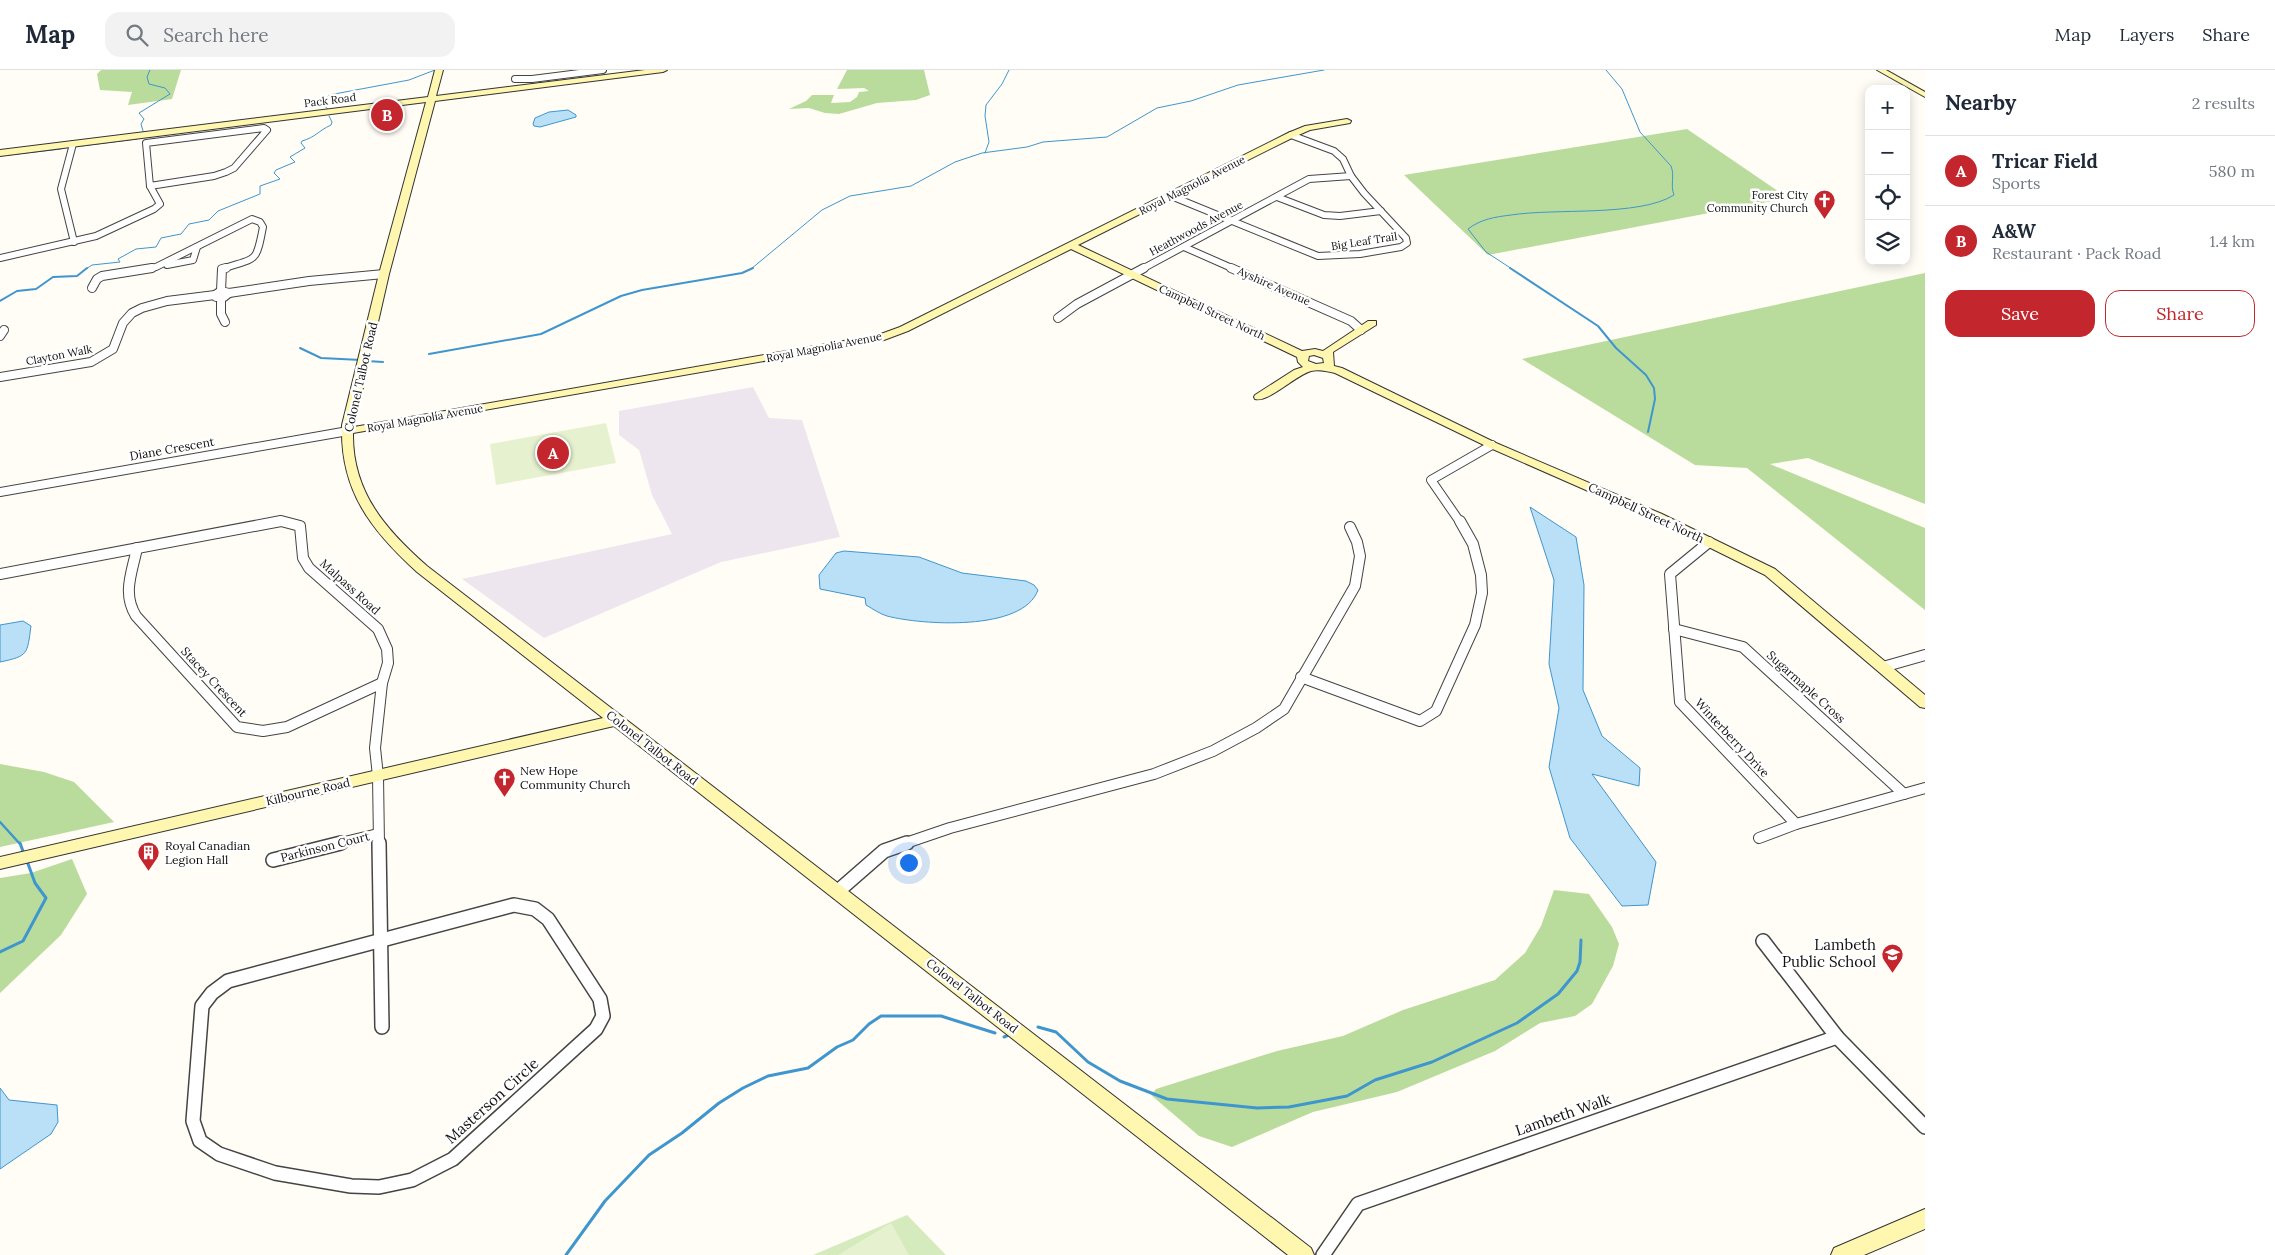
<!DOCTYPE html>
<meta charset="utf-8">
<style>
body{margin:0;font-family:Lora,serif;background:#f2f2f3;color:#1f2937}
.controls{position:absolute;right:15px;top:15px;display:grid;overflow:hidden;border-radius:10px;box-shadow:0 2px 12px #0003}
.controls button{width:45px;height:45px;display:grid;place-items:center;padding:0;border:0;border-bottom:1px solid #e0e1e3;background:#fff;color:#1f2937;font:25px sans-serif}
.you{position:absolute;left:908px;top:792px;width:18px;height:18px;margin:-12px;border:4px solid #fff;border-radius:50%;background:#1a73e8;box-shadow:0 0 0 8px #1a73e833}
.badge{display:grid;place-items:center;width:32px;height:32px;border-radius:50%;background:#c4262e;color:#fff;font-size:16px;font-weight:700}
.pin{position:absolute;translate:-50% -50%;border:2px solid #fff;box-shadow:0 1px 5px #0006}
.list{margin:0;padding:0;list-style:none}
h2{display:flex;justify-content:space-between;align-items:center;height:65px;margin:0;padding:0 20px;font-size:21px}
h2 small{font-size:16px;font-weight:400;color:#747a83}
.list li{display:grid;grid-template-columns:32px 1fr auto;gap:15px;align-items:center;box-sizing:border-box;height:70px;padding:0 20px;border-top:1px solid #e0e1e3}
.list b{display:block;font-size:19px;white-space:nowrap}
.list p{margin:0;font-size:16px;white-space:nowrap;color:#747a83}
.list em{font-size:16px;font-style:normal;color:#747a83}
.actions{display:flex;gap:10px;padding:15px 20px}
.actions a{flex:1;padding:11px 0;border:1px solid #c4262e;border-radius:15px;text-align:center;font-size:18px;color:#c4262e}
.actions .main{background:#c4262e;color:#fff}
.icon{flex:none;width:28px;height:28px;fill:none;stroke:currentColor;stroke-width:2;stroke-linecap:round;stroke-linejoin:round}
.map{position:relative;flex:none;width:1925px;height:1185px;overflow:hidden}
header{display:flex;align-items:center;gap:30px;box-sizing:border-box;height:70px;padding:0 25px;background:#fff;border-bottom:1px solid #e0e1e3}
header strong{font-size:24px}
nav{display:flex;gap:28px;margin-inline-start:auto;font-size:18px}
.search{width:350px;height:45px;background:#f2f2f3;display:flex;align-items:center;gap:12px;box-sizing:border-box;padding:0 18px;border-radius:15px;color:#747a83;font-size:19px}
main{display:flex}
aside{flex:1;background:#fff}
.map>svg:first-child{display:block}
.industrial{fill:#eee6ef}
.green{fill:#d5ebbd}
.forest{fill:#b9dc9c}
.pitch{fill:#e6f2cf}
.water{fill:#b9e0f7;stroke:#3f96cf}
.lines{fill:none;stroke-linecap:round;stroke-linejoin:round}
.stream-far3{stroke:#3f96cf;stroke-width:1}
.stream-far2{stroke:#3f96cf;stroke-width:2}
.stream-far1{stroke:#3f96cf;stroke-width:2.5}
.stream{stroke:#3f96cf;stroke-width:3}
.street-far3-casing{stroke:#444;stroke-width:8}
.street-far2-casing{stroke:#444;stroke-width:10}
.street-far1-casing{stroke:#444;stroke-width:12}
.street-casing{stroke:#444;stroke-width:16}
.secondary-casing{stroke:#333;stroke-width:2}
.street-far3{stroke:#fff;stroke-width:6}
.street-far2{stroke:#fff;stroke-width:8}
.street-far1{stroke:#fff;stroke-width:10}
.street{stroke:#fff;stroke-width:13}
.secondary{fill:#fff6b0;fill-rule:evenodd}
.labels{text-anchor:middle;stroke-width:5;stroke-linejoin:round;paint-order:stroke}
.far-street-label{font-size:11px;fill:#111;stroke:#fff}
.far-poi-label{font-size:11px;fill:#111;stroke:#fff;text-anchor:end}
.street-label{font-size:12px;fill:#111;stroke:#fff}
.poi-label{font-size:12px;fill:#111;stroke:#fff;text-anchor:start}
.near-poi-label{font-size:15px;fill:#111;stroke:#fff;text-anchor:end}
.near-street-label{font-size:15px;fill:#111;stroke:#fff}
</style>
<header>
<strong>Map</strong>
<div class="search"><svg class="icon" aria-label="search" viewBox="0 0 24 24"><circle cx="10" cy="10" r="6"/><path d="M15 15l6 6"/></svg>Search here</div>
<nav><a>Map</a><a>Layers</a><a>Share</a></nav>
</header>
<main>
<div class="map">
<svg width="1925" height="1185" viewBox="0 0 1925 1185">
<rect width="100%" height="100%" fill="#fffdf5"/>
<path class="industrial" d="M753,317L769,348L802,350L840,467L721,492L544,568L462,509L672,464L652,425L639,380L619,365V341Z"/>
<path class="green" d="M907,1145L946,1185H813Z"/>
<g class="forest">
<path d="M101,0H181L172,29L128,35L132,22L100,20L97,4Z"/>
<path d="M847,0H924L930,25L916,30L877,33L839,44L825,43L809,38L789,39L806,31L812,25H834L831,33L850,32L857,27L859,22L869,21L864,18L837,19Z"/>
<path d="M1687,59L1788,128L1488,185L1404,105Z"/>
<path d="M1925,203V434L1808,388L1770,394L1925,458V540L1747,398L1695,395L1522,289Z"/>
<path d="M0,694L44,702L74,712L114,752L0,777Z"/>
<path d="M72,789L87,824L61,865L0,923V808L31,803Z"/>
<path d="M1554,820L1589,824L1612,857L1619,874L1613,896L1592,934L1575,946L1540,953L1495,981L1397,1022L1313,1042L1232,1077L1199,1066L1151,1025L1156,1019L1277,981L1343,966L1403,940L1495,910L1525,883L1541,856Z"/>
</g>
<g class="pitch">
<path d="M606,353L616,393L496,415L490,374Z"/>
<path d="M891,1153L909,1185H838Z"/>
</g>
<g class="water">
<path d="M568,40L576,45V47L540,57L534,56L533,54L535,48L549,42Z"/>
<path d="M1530,437L1576,467L1584,515L1583,620L1602,666L1640,698L1639,716L1592,704L1656,792L1648,835L1622,836L1570,768L1549,697L1559,638L1549,594L1554,510Z"/>
<path d="M844,481L919,487L962,503L1026,511L1034,515L1038,520C1023,562 921,555 887,546C880,544 873,539 866,535L865,528L820,519L819,505L836,483Z"/>
<path d="M23,551L31,556C27,584 29,586 0,592V555Z"/>
<path d="M0,1018L9,1030L57,1035L58,1052L51,1064L0,1099Z"/>
</g>
<g class="lines">
<g class="stream-far3">
<path d="M329,40L321,33L329,25L409,10L435,0"/>
<path d="M143,61L141,54L144,49L139,43L170,24L165,18L149,14L147,7L150,0"/>
<path d="M81,76L137,69"/>
<path d="M985,83L989,72L985,46L986,35L1002,14L1009,0"/>
<path d="M0,86L61,79"/>
<path d="M86,199L92,195L120,192L118,189L136,179L156,177L161,168L181,164L189,154L209,150L218,141L260,124V116L280,109L274,103L276,100L295,92L290,87L305,78L301,73L302,71C316,67 318,61 331,55L332,52L329,46"/>
<path d="M751,199L822,140L850,126L911,116L955,92L982,83L1027,77L1043,72L1107,67L1157,38L1191,31L1238,15L1324,0"/>
<path d="M1512,199L1486,182L1468,159C1481,149 1495,147 1511,145C1555,138 1639,147 1674,125C1670,115 1675,106 1671,96L1640,62L1622,19L1606,0"/>
</g>
<g class="stream-far2">
<path d="M1510,198L1598,256L1616,278L1646,305L1654,318L1655,329L1648,362"/>
<path d="M0,231L17,221L36,219L53,207L77,206L87,198"/>
<path d="M300,278L321,288L361,290"/>
<path d="M429,284L541,264L621,226L642,220L742,203L753,198"/>
<path d="M367,291L383,292"/>
</g>
<path class="stream-far1" d="M0,752L20,774"/>
<g class="stream">
<path d="M20,773L24,784"/>
<path d="M0,882L23,871L46,828L35,813L27,791"/>
<path d="M1038,957L1056,962L1088,992L1120,1011L1167,1029L1257,1038L1289,1037L1347,1026L1375,1010L1432,992L1517,953L1558,924L1577,901L1580,892L1581,870"/>
<path d="M1004,967L1011,964"/>
<path d="M566,1185L605,1131L649,1085L682,1063L719,1033L743,1018L768,1006L808,998L837,977L853,970L869,954L881,946H941L995,963"/>
</g>
<defs>
<g id="street-far3">
<path d="M515,9H532L603,0"/>
<path d="M264,58L267,60L234,98L226,102L214,106L150,116L146,73Z"/>
<path d="M73,74L61,119L74,172"/>
<path d="M1171,126L1318,186L1360,184L1401,177L1407,173L1406,168L1364,123L1351,106L1343,89L1334,81L1291,65"/>
<path d="M1277,127L1324,145L1340,146L1381,141"/>
<path d="M1184,177L1234,199"/>
<path d="M0,188L96,166L154,139L160,134L150,116"/>
<path d="M167,195L193,190L197,177"/>
<path d="M144,199L156,197L252,149L260,152L263,157C256,194 257,187 222,199"/>
<path d="M1142,199L1309,109L1351,106"/>
</g>
<g id="street-far2">
<path d="M1231,198L1351,251L1361,260"/>
<path d="M92,218L97,209L102,206L152,198"/>
<path d="M221,221L222,199L226,198"/>
<path d="M221,221L229,223L224,227H216L215,225Z"/>
<path d="M229,223L309,211L384,204"/>
<path d="M221,228V244L225,252"/>
<path d="M1058,248L1077,234L1144,198"/>
<path d="M0,266L4,260"/>
<path d="M0,307L91,292L113,279L123,253L132,243L142,238L167,231L215,225"/>
<path d="M0,422L348,361"/>
<path d="M277,452H284"/>
<path d="M1460,452L1431,410L1492,375"/>
</g>
<g id="street-far1">
<path d="M1709,472L1670,504L1680,632L1796,754L1925,718"/>
<path d="M137,478C132,503 122,523 136,546L237,657L263,661L287,657L382,613"/>
<path d="M0,504L281,451L300,456L303,488L309,498L378,559L387,579L388,593L382,613L375,678L378,706L379,774"/>
<path d="M1674,559L1743,577L1904,724"/>
<path d="M1883,597L1925,585"/>
<path d="M1301,607L1420,651L1436,641L1475,555L1482,523L1481,505L1473,474L1460,451"/>
<path d="M1759,768L1796,754"/>
<path d="M336,774L378,764"/>
<path d="M903,774L950,758L1154,704L1213,681L1256,658L1284,639L1355,516L1360,486L1357,472L1350,457"/>
</g>
<g id="street">
<path d="M379,773L382,957"/>
<path d="M273,790L341,773"/>
<path d="M837,822L884,781L907,773"/>
<path d="M514,835L535,839L548,849L600,929L603,946L596,959L453,1089L412,1110L379,1117L351,1116L275,1103L219,1084L200,1071L193,1051L202,936L212,923L228,911Z"/>
<path d="M1763,871L1837,967L1925,1057"/>
<path d="M1323,1185L1358,1134L1837,967"/>
</g>
<g id="secondary">
<path d="M435,0H443L436,26L645,0H667L663,2L435,31L389,204L354,357L878,265L900,257L1288,63L1305,56L1347,49L1351,51L1350,53L1310,60L1294,67L1078,175L1302,281L1315,279L1323,281L1368,251H1376V255L1333,282L1334,296L1342,298L1496,373L1662,444L1775,499L1925,625V638L1920,637L1765,505L1654,450L1488,377L1335,303C1327,301 1319,299 1311,301C1296,305 1268,333 1255,329L1254,327L1255,325L1294,300L1303,297L1298,292L1297,287L1071,179L908,261L884,270L353,363C352,422 386,460 427,496L1311,1178L1314,1185H1288L614,656L0,799V787L603,648L417,502C371,460 340,421 342,355L379,204L426,32L0,86V80L428,27ZM1314,285L1323,288L1324,293L1316,294L1308,291L1309,286Z"/>
<path d="M1877,0H1886L1925,22V27Z"/>
<path d="M1925,1139V1159L1864,1185H1831L1834,1178Z"/>
</g>
</defs>
<use href="#street-far3" class="street-far3-casing"/>
<use href="#street-far2" class="street-far2-casing"/>
<use href="#street-far1" class="street-far1-casing"/>
<use href="#street" class="street-casing"/>
<use href="#secondary" class="secondary-casing"/>
<use href="#street-far3" class="street-far3"/>
<use href="#street-far2" class="street-far2"/>
<use href="#street-far1" class="street-far1"/>
<use href="#street" class="street"/>
<use href="#secondary" class="secondary"/>
</g>
<defs>
<symbol id="church-pin" viewBox="-11 -11 22 30"><path d="M0 17L-7.5 6A9.5 9.5 0 1 1 7.5 6Z" fill="#c4262e" stroke="#fff"/><path d="M-1.2-6h2.4v3.5h3.3v2.4h-3.3V6h-2.4V-.1h-3.3v-2.4h3.3Z" fill="#fff"/></symbol>
<symbol id="building-pin" viewBox="-11 -11 22 30"><path d="M0 17L-7.5 6A9.5 9.5 0 1 1 7.5 6Z" fill="#c4262e" stroke="#fff"/><path d="M-4-6H4V6H1V3H-1V6H-4ZM-2.5-4.3h1.7v1.8h-1.7ZM.8-4.3h1.7v1.8H.8ZM-2.5-1h1.7V.8h-1.7ZM.8-1h1.7V.8H.8Z" fill="#fff"/></symbol>
<symbol id="school-pin" viewBox="-11 -11 22 30"><path d="M0 17L-7.5 6A9.5 9.5 0 1 1 7.5 6Z" fill="#c4262e" stroke="#fff"/><path d="M0-5L7-2L0 1L-7-2ZM-4 1L0 2.5L4 1V4Q0 6-4 4Z" fill="#fff"/></symbol>
</defs>
<g fill-rule="evenodd">
<use href="#church-pin" x="1812" y="118" width="25" height="34"/>
<use href="#church-pin" x="492" y="696" width="25" height="34"/>
<use href="#building-pin" x="136" y="770" width="25" height="34"/>
<use href="#school-pin" x="1880" y="872" width="25" height="34"/>
</g>
<g class="labels">
<g class="far-street-label">
<text transform="translate(330 30) rotate(-7)" y="4">Pack Road</text>
<text transform="translate(1192 115) rotate(-27)" y="4">Royal Magnolia Avenue</text>
<text transform="translate(1196 158) rotate(-28)" y="4">Heathwoods Avenue</text>
<text transform="translate(1364 171) rotate(-9)" y="4">Big Leaf Trail</text>
<text transform="translate(1274 216) rotate(24)" y="4">Ayshire Avenue</text>
<text transform="translate(1212 242) rotate(25)" y="4">Campbell Street North</text>
<text transform="translate(824 277) rotate(-11)" y="4">Royal Magnolia Avenue</text>
<text transform="translate(59 285) rotate(-11)" y="4">Clayton Walk</text>
<text transform="translate(425 348) rotate(-10)" y="4">Royal Magnolia Avenue</text>
</g>
<g class="far-poi-label">
<text x="1808" y="129">Forest City<tspan x="1808" dy="13">Community Church</tspan></text>
</g>
<g class="street-label">
<text transform="translate(361 307) rotate(-77)" y="4">Colonel Talbot Road</text>
<text transform="translate(172 379) rotate(-10)" y="4">Diane Crescent</text>
<text transform="translate(1646 443) rotate(25)" y="4">Campbell Street North</text>
<text transform="translate(350 517) rotate(42)" y="4">Malpass Road</text>
<text transform="translate(214 612) rotate(47)" y="4">Stacey Crescent</text>
<text transform="translate(1806 617) rotate(42)" y="4">Sugarmaple Cross</text>
<text transform="translate(1732 668) rotate(47)" y="4">Winterberry Drive</text>
<text transform="translate(652 678) rotate(38)" y="4">Colonel Talbot Road</text>
<text transform="translate(308 722) rotate(-13)" y="4">Kilbourne Road</text>
<text transform="translate(325 777) rotate(-14)" y="4">Parkinson Court</text>
<text transform="translate(972 926) rotate(38)" y="4">Colonel Talbot Road</text>
</g>
<g class="poi-label">
<text x="520" y="705">New Hope<tspan x="520" dy="14">Community Church</tspan></text>
<text x="165" y="780">Royal Canadian<tspan x="165" dy="14">Legion Hall</tspan></text>
</g>
<g class="near-poi-label">
<text x="1876" y="880">Lambeth<tspan x="1876" dy="17">Public School</tspan></text>
</g>
<g class="near-street-label">
<text transform="translate(492 1031) rotate(-42)" y="5">Masterson Circle</text>
<text transform="translate(1563 1045) rotate(-19)" y="5">Lambeth Walk</text>
</g>
</g>
</svg>
<div class="controls">
<button>+</button>
<button>−</button>
<button><svg class="icon" aria-label="locate" viewBox="0 0 24 24"><circle cx="12" cy="12" r="6"/><path d="M12 2v4M12 18v4M2 12h4M18 12h4"/></svg></button>
<button><svg class="icon" aria-label="layers" viewBox="0 0 24 24"><path d="M12 4l9 5-9 5-9-5zM3 14l9 5 9-5"/></svg></button>
</div>
<div class="you"></div>
<div class="pin badge" style="left:553px;top:383px">A</div>
<div class="pin badge" style="left:387px;top:45px">B</div>
</div>
<aside>
<h2>Nearby<small>2 results</small></h2>
<ul class="list">
<li><span class="badge">A</span><div><b>Tricar Field</b><p>Sports</p></div><em>580 m</em></li>
<li><span class="badge">B</span><div><b>A&amp;W</b><p>Restaurant · Pack Road</p></div><em>1.4 km</em></li>
</ul>
<div class="actions"><a class="main">Save</a><a>Share</a></div>
</aside>
</main>
